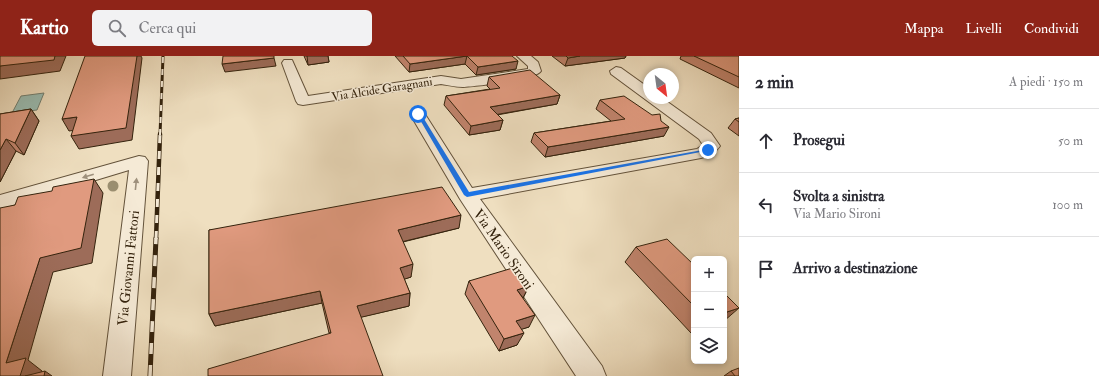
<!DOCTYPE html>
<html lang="it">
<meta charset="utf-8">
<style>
body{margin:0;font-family:"IM FELL Double Pica",serif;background:#f2f2f3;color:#2b2b33}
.controls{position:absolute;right:12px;bottom:12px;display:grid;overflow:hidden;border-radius:6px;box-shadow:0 2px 6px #0003}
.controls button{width:36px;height:36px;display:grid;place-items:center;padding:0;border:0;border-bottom:1px solid #e1e1e2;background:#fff;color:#2b2b33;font:20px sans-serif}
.compass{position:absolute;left:643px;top:12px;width:36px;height:36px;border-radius:50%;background:#fff;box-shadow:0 2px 6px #0003;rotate:151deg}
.stop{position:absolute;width:12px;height:12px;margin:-9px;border:3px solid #1a73e8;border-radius:50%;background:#fff}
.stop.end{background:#1a73e8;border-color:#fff;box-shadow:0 1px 4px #0008}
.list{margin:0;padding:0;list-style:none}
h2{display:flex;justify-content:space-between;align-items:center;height:52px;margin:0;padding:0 16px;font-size:17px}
h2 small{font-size:13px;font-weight:400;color:#7c7c81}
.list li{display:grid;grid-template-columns:26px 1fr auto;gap:12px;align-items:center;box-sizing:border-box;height:64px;padding:0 16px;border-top:1px solid #e1e1e2}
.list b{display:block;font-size:15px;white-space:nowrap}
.list p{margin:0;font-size:13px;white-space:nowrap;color:#7c7c81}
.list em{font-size:13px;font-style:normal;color:#7c7c81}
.icon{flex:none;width:22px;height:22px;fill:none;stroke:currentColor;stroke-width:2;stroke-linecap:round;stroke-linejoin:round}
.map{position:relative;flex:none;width:739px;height:320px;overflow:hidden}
header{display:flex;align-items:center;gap:24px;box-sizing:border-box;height:56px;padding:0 20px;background:#8f2418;color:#fff}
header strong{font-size:19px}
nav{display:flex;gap:22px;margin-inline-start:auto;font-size:14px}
.search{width:280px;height:36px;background:#f2f2f3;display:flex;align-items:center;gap:10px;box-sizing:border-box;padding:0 14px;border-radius:6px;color:#7c7c81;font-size:15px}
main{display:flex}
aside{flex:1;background:#fff}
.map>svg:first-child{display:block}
.water{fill:#9abdb3;stroke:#717f71}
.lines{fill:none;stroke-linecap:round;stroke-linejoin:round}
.minor-casing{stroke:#63523a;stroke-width:2}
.minor{fill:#f5ead6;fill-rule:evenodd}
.rail-far2-casing{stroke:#34230d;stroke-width:3}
.rail-far1-casing{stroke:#34230d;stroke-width:4.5}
.rail-casing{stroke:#34230d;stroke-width:5}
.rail-far2{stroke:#f5ead6;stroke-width:2;stroke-dasharray:6;stroke-linecap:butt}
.rail-far1{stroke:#f5ead6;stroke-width:3;stroke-dasharray:8;stroke-linecap:butt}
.rail{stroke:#f5ead6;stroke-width:3.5;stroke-dasharray:11;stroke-linecap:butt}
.tree{fill:#9a8e70}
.wall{fill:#c1846d;stroke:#34230d}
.shaded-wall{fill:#9d6c59;stroke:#34230d}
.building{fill:#e09a7f;stroke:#34230d}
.oneway{fill:#9e907c}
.route{fill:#1a73e8}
.labels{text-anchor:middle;stroke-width:3;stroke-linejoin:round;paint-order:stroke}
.far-street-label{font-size:12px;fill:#34230d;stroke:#f5ead6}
.street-label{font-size:14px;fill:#34230d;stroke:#f5ead6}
</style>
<header>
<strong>Kartio</strong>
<div class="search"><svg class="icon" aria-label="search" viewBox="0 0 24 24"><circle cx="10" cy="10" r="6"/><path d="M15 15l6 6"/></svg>Cerca qui</div>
<nav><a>Mappa</a><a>Livelli</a><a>Condividi</a></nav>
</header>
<main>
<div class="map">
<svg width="739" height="320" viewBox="0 0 739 320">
<rect width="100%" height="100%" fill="#efdfc0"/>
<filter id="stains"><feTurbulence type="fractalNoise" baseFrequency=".005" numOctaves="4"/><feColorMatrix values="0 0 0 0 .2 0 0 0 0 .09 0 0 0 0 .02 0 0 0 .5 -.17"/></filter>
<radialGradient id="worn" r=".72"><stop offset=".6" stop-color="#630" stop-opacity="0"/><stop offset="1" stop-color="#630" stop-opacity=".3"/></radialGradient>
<path class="water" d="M44,37L37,54L12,57L21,40Z"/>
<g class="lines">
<defs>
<g id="minor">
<path d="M517,0H531L538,6L541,15C536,24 476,30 463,31C456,31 448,29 441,28L303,49L298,48L296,45L282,7L284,4H292L308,40L441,20L461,23L528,13V10Z"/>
<path d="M616,11L621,12L649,32V42H662L711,77L720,90C715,97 710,100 701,102L480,143L602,310L606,320H576L460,143L410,58L413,55H423L472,132L697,93L703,89L699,83L611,18L610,15Z"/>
<path d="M139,100L145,101L148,105L131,320H103L129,114L0,153V139Z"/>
</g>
</defs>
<use href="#minor" class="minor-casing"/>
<use href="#minor" class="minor"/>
<defs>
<path id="rail-far2" d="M160,79L163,0"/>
<path id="rail-far1" d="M156,183L160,78"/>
<path id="rail" d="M150,320L156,182"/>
</defs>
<use href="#rail-far2" class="rail-far2-casing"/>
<use href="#rail-far1" class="rail-far1-casing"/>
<use href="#rail" class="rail-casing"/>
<use href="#rail-far2" class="rail-far2"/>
<use href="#rail-far1" class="rail-far1"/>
<use href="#rail" class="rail"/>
</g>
<circle class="tree" cx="113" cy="130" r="5.5"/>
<g class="wall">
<path d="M304,0H328L329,6L308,9Z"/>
<path d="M395,0H512L516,13L476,19L465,8L409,16Z"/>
<path d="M552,0H626L625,2L565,10Z"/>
<path d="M681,0H739V32L680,3Z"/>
<path d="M489,21L560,39L557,48L497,59L503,64L500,74L469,79L444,49L446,40L490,33L487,30Z"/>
<path d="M600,44L664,80L545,101L531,86L534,77L611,65L596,53Z"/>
<path d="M31,53L39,65L24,99L16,95L0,126V58Z"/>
<path d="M739,62V80L728,72L735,63Z"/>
<path d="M459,172L403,186L411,221L404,223L410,237L409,250L361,261L329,277L322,247L215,270L209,258V174Z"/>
<path d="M636,191L694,209V276L691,277L625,206Z"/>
<path d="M469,225L529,230L523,242L529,271L521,273L517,289L499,295L465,238Z"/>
<path d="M731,315L739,320H724Z"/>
</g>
<g class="shaded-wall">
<path d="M55,0H66L60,15L0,23V10Z"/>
<path d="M137,0H141L142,2L132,84L79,93L71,80Z"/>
<path d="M307,0H328L329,6L308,9Z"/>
<path d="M467,0L465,8L409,16L410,8Z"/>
<path d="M580,0H626L625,2L565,10L568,2Z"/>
<path d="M274,2L276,10L225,16L222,8Z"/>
<path d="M518,5L516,13L476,19L478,11Z"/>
<path d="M560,39L557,48L488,60L490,51Z"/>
<path d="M31,53L39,65L24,99L15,87Z"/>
<path d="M77,61L84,73L69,75L62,63Z"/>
<path d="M503,64L500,74L469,79L471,70Z"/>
<path d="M669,71L664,80L545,101L548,91Z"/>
<path d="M6,83L16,95L0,126V94Z"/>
<path d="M94,123L103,137L92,207L53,216L28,304L42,315L40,320H20L6,307L40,202Z"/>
<path d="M461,159L459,172L397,187L398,174Z"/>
<path d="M413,208L411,221L399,225L400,212Z"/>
<path d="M529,230L523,242L517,234Z"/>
<path d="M320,235L322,247L215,270L209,258Z"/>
<path d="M410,237L409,250L358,262L357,250Z"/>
<path d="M739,252L724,265V257Z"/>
<path d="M535,259L529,271L510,277L516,265Z"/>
<path d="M524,277L517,289L499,295L504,283Z"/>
<path d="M45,315L52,320H44Z"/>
</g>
<g class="building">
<path d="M0,0H55L54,4L0,10Z"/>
<path d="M85,0H137L126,72L71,80L77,61L62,63Z"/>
<path d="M223,0H274V2L222,8Z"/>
<path d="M403,0H512L518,5L478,11L467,0L410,8Z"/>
<path d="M566,0H580L568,2Z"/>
<path d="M694,0H739V21Z"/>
<path d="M530,14L560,39L490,51L503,64L471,70L446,40L500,32L489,21Z"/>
<path d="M624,40L652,59L660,58L661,65L669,71L548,91L534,77L625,63L600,44Z"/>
<path d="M31,53L15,87L6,83L0,94V58Z"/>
<path d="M739,62V66L735,63Z"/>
<path d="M94,123L81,192L40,202L6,307L26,302L20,320H0V152L15,149L18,141L52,135L53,131Z"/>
<path d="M442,131L461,159L398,174L413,208L400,212L410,237L357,250L383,320H208V313L331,277L320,235L209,258V174Z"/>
<path d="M667,183L694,209V250L636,191Z"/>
<path d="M516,211L529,230L517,234L535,259L516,265L524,277L504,283L469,225Z"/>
<path d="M724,237L739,252L724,257Z"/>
<path d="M739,312V320H735L731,315Z"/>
<path d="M45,315L44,320H25Z"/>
</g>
<defs><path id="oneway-solid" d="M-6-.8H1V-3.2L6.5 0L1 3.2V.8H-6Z"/></defs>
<g class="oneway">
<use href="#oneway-solid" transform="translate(88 120) rotate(163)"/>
<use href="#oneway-solid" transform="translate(136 128) rotate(-84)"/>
</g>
<path class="route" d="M416,57L421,58L469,136L708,93L711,94L467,141L464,139Z"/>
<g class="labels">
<g class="far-street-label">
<text transform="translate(382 33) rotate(-9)" y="4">Via Alcide Garagnani</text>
</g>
<g class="street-label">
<text transform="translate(504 193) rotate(55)" y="5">Via Mario Sironi</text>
<text transform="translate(128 212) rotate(-84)" y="5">Via Giovanni Fattori</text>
</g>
</g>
<rect width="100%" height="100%" filter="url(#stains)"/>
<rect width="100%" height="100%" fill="url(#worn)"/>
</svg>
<div class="controls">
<button>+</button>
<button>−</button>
<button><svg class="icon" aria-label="layers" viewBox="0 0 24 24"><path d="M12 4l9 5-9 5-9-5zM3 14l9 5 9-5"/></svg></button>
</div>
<svg class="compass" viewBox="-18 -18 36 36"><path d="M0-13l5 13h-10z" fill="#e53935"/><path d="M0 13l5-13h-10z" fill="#7c7c81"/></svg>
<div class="stop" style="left:418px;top:58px"></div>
<div class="stop end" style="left:708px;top:94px"></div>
</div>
<aside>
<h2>2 min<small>A piedi · 150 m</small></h2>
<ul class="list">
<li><svg class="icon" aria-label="ahead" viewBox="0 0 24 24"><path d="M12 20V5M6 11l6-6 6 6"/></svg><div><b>Prosegui</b></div><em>50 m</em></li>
<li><svg class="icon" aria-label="left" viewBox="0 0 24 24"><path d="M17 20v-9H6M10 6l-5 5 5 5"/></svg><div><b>Svolta a sinistra</b><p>Via Mario Sironi</p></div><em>100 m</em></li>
<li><svg class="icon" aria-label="arrive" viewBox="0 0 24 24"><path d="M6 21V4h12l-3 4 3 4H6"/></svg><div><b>Arrivo a destinazione</b></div></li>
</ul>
</aside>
</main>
